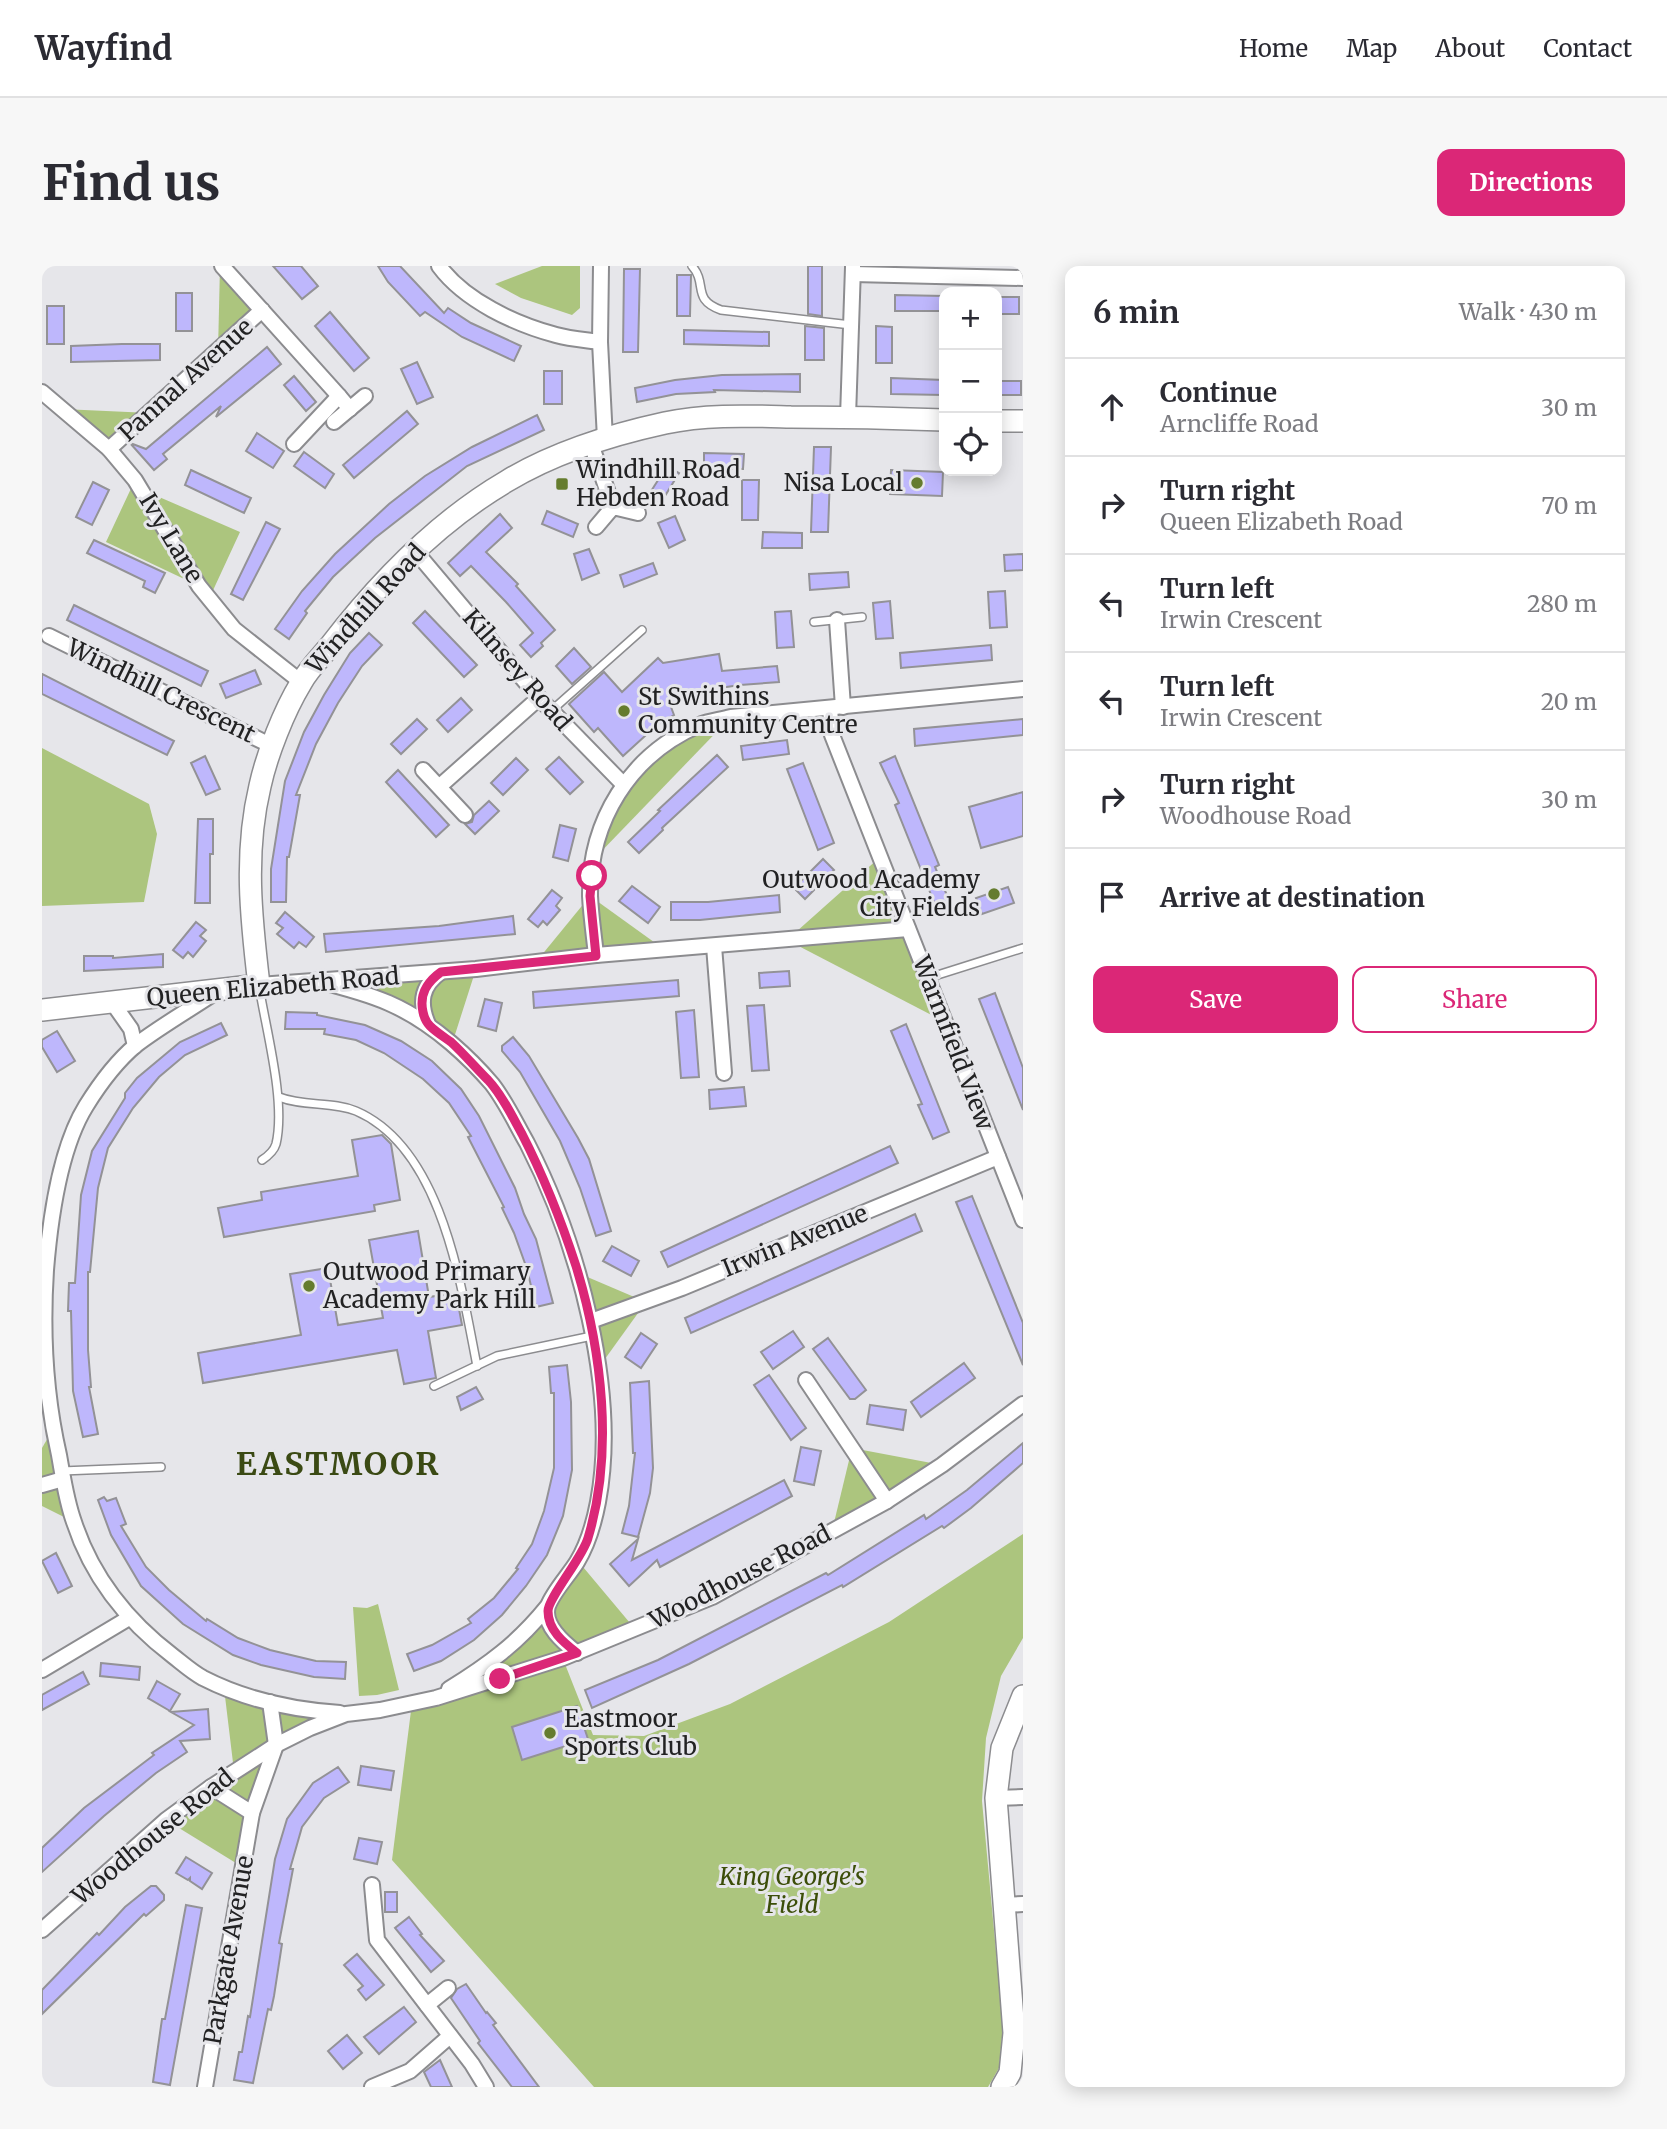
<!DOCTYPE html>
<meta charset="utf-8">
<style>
body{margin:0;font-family:Merriweather,serif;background:#f7f7f7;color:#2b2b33}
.controls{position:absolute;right:21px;top:21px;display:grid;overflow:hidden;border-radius:14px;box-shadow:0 4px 18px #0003}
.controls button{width:63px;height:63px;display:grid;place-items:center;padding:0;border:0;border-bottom:2px solid #e1e1e2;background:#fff;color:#2b2b33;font:35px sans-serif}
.stop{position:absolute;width:21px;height:21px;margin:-16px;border:5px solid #db2777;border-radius:50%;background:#fff}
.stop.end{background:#db2777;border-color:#fff;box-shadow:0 2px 7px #0008}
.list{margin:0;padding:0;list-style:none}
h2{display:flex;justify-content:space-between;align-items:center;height:91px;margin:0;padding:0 28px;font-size:30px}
h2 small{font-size:23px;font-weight:400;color:#7c7c81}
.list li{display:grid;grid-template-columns:46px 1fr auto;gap:21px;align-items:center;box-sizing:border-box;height:98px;padding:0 28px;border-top:2px solid #e1e1e2}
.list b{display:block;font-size:26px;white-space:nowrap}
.list p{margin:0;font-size:23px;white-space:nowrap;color:#7c7c81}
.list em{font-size:23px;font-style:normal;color:#7c7c81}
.actions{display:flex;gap:14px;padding:21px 28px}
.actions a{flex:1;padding:16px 0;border:2px solid #db2777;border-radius:14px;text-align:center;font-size:24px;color:#db2777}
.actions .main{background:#db2777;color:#fff}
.icon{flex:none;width:38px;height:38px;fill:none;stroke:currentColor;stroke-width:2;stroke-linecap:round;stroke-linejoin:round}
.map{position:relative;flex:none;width:981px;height:1821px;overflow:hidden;border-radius:14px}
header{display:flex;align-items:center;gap:42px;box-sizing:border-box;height:98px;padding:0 35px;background:#fff;border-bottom:2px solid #e1e1e2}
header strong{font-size:33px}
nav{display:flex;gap:38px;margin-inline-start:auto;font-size:24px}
.intro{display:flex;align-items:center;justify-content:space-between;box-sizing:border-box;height:168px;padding:0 42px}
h1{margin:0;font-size:49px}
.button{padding:18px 32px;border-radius:14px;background:#db2777;color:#fff;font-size:24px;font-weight:700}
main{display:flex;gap:42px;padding:0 42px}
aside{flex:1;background:#fff;border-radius:14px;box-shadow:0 4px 18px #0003}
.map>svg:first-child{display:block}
.green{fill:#acc57e}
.building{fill:#beb7fc;stroke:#939296;stroke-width:2}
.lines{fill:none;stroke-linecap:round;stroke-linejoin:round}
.lane-casing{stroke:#8c8c8f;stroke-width:10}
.street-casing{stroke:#8c8c8f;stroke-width:18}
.secondary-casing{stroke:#8c8c8f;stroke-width:24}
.lane{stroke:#fff;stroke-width:7}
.street{stroke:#fff;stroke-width:14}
.secondary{stroke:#fff;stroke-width:21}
.route{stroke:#db2777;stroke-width:9}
.poi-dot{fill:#657c2e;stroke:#e6e6ea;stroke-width:2.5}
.labels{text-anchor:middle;stroke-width:6;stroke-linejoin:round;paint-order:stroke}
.street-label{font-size:24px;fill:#222223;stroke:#e6e6ea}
.poi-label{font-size:24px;fill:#222223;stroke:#e6e6ea;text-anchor:start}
.park-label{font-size:24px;font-style:italic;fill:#3c4e09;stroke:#e6e6ea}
.district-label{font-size:32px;font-weight:bold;letter-spacing:2px;fill:#3b4a14;stroke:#e6e6ea}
</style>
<header>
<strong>Wayfind</strong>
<nav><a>Home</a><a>Map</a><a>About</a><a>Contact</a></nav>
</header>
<div class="intro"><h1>Find us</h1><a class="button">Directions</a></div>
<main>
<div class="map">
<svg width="981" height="1821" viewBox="0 0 981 1821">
<rect width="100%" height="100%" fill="#e6e6ea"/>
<g class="green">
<path d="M178,0L220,44L176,85Z"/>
<path d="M500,0H538V42L530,49L479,32L453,18Z"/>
<path d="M20,143L108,147L67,183Z"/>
<path d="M93,214L101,224L198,266L167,333L157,320L64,276Z"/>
<path d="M689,451L552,593L566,544L625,477Z"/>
<path d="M0,482L107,538L115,568L102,636L0,640Z"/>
<path d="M837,592L901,755L745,674Z"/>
<path d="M548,630L623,684L494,696Z"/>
<path d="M434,703L410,778L386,758L276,715Z"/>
<path d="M536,1007L604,1036L555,1104Z"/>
<path d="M11,1163L32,1256L0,1240V1182Z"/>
<path d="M810,1182L900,1199L790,1265Z"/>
<path d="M981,1268V1372L959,1410L944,1472L940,1535L961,1761L957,1802L946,1821H552L350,1594L370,1437L394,1432L452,1395L536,1295L593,1363L521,1393L551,1469L602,1470L688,1438L847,1356Z"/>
<path d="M336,1338L357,1424L335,1429L317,1430L311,1341L325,1342Z"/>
<path d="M182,1422L304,1448L234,1479L202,1602L124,1554L192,1505Z"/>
</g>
<g class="building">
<path d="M231,0H259L276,20L260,33Z"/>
<path d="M336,0H358L402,47L406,42L429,57L479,80L472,95L420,71L383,46L378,50L346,16Z"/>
<path d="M766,0H780V50L766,48Z"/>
<path d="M582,3H598L596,86H581Z"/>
<path d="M635,9H649L648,50H635Z"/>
<rect x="134" y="27" width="16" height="38"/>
<path d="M853,29L902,30V45H853Z"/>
<rect x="955" y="31" width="22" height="17"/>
<rect x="5" y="40" width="17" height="38"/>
<path d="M288,46L327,92L312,105L273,60Z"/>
<path d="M763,60L782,62V94H763Z"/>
<path d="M834,60L850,61V97H834Z"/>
<path d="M642,64L727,66V80L642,78Z"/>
<path d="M80,78H118V94L29,96V80Z"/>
<path d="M225,81L239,98L174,151L179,140L121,188L125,193L112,204L88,177L104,183Z"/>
<path d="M375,96L391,131L375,138L359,103Z"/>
<rect x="502" y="105" width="18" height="33"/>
<path d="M758,108V126L672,124L673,126L634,128L595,136L593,122L633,114L680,109Z"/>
<path d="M252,110L274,136L264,145L242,119Z"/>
<path d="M849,112L902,114V129L849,128Z"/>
<rect x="955" y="115" width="24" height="14"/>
<path d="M365,145L376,158L312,212L301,199Z"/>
<path d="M495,149L502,164L425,200L333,272L291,311L263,345L265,347L247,373L233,363L260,325L293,288L347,238L383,210L430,181Z"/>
<path d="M215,167L242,185L231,202L204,185Z"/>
<path d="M772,181H789L786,266H769Z"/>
<path d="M262,186L292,208L283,222L252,200Z"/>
<path d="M662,187L702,188L701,203L662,202Z"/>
<path d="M625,200L637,207L618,238L606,230Z"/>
<path d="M149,204L209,232L202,247L143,219Z"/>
<path d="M849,204L901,206L900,230L848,228Z"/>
<path d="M700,214H717L716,254H700Z"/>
<path d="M51,216L67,224L50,259L34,251Z"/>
<path d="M505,245L536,258L531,271L500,258Z"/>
<path d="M458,248L470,262L444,286L476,318L474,320L513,364L499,377L501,380L489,391L478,379L491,367L464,336L429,300L418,310L406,297Z"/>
<path d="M633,250L643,274L627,282L616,257Z"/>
<path d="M224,256L238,263L201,334L189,328Z"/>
<path d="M721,266L760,267V282H720Z"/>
<path d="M52,274L123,307L113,327L101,321L103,315L45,287Z"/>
<path d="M547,283L557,307L540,314L532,288Z"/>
<path d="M981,288V304L963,305L962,289Z"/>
<path d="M611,297L615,308L582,321L578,309Z"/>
<path d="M806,306L807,321L768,324L767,308Z"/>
<path d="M963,325L965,361L948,362L946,326Z"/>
<path d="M848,335L851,372L834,373L831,337Z"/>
<path d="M32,339L166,405L159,420L25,354Z"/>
<path d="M383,345L435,399L422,411L371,357Z"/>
<path d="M749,345L752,381L735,382L733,346Z"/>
<path d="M327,367L340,379L320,400L296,437L274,478L254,529H258L247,591H245L244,636H229V603L243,515L262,466L282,429L308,387Z"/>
<path d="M949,379L950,394L859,402L858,387Z"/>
<path d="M532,382L549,401L530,418L514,400Z"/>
<path d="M677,388L680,405L735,400L737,416L698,419L644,427L629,441L632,449L615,459L581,490L556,462L552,466L527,438L562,406L580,426L616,392L621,397Z"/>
<path d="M213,404L219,418L184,432L178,418Z"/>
<path d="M0,408L132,475L125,489L0,428Z"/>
<path d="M419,432L430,444L406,466L395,454Z"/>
<path d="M375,453L385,463L359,488L349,478Z"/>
<path d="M981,453V469L873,480L872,463Z"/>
<path d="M745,474L747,488L701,494L699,480Z"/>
<path d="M675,489L686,501L620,562L621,564L597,587L586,576L618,545L616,544Z"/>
<path d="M163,490L178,523L164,529L149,497Z"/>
<path d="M853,490L897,599L893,601L912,646L898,651L853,539L857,537L838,497Z"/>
<path d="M517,491L541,516L528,528L504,503Z"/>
<path d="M474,492L486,504L461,529L449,517Z"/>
<path d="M761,497L792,577L776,584L745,503Z"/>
<path d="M356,504L407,559L394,571L344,516Z"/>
<path d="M981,526V570L939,582L927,541Z"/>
<path d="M447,535L457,545L433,568L423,558L430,556L432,549Z"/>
<path d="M156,553H171V588H168V637H153Z"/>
<path d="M518,559L534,563L526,595L511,591Z"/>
<path d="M781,593L792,604L763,633L752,622Z"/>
<path d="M590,620L618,641L606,657L577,635Z"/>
<path d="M966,621L972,637L940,648L934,632Z"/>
<path d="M510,624L520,632L514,640L518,644L505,659L501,655L496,661L486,653Z"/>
<path d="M737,629L738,646L658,654H629V636H666Z"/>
<path d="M243,646L272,671L264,681L257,676L252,682L235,668L241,662L234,657Z"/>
<path d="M471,650L473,668L284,686L282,668L397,660Z"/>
<path d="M154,656L164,664L158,670L164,675L151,691L146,686L141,692L131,684Z"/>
<path d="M121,688V701L42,705V690H71V692Z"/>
<path d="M747,705L748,720L718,722L717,707Z"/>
<path d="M636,714L637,730L492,742L491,726Z"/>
<path d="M953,727L981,802V844L937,733Z"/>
<path d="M443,733L460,737L454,765L436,760Z"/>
<path d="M722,739L727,804L710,805L705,740Z"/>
<path d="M652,744L657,811L639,812L634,746Z"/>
<path d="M244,746L275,747V749L323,759L359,775L390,795L419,823L437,850L473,922L482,948L494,973L511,1037L494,1041L485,1003L472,967L460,942L462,941L426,871L429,870L407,837L381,813L342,787L314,774L282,768L283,763H243Z"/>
<path d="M179,757L185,769L143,789L117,811L91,842L66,882L56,922L48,1006H46V1084L49,1121H47L56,1168L41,1171L31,1125L29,1045H26L27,1017H33L39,929L50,885L83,832V827L95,812L138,776Z"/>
<path d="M864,758L907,866L891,873L876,839L880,838L849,765Z"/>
<path d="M15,765L33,795L15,806L0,781V774Z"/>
<path d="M471,771L487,790L536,872L547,893L569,965L554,970L538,922L518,875L478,806L460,785V780Z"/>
<path d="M702,821L704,840L668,843L667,824Z"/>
<path d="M340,869L349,878L358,934L332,939L333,945L182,971L176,942L220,934L219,926L316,910L310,874Z"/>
<path d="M848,880L856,897L626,1001L619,986Z"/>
<path d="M930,930L981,1057V1099L914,936Z"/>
<path d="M873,948L880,965L649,1067L643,1052Z"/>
<path d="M376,965L387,1031L414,1027L420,1059L386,1065L394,1112L362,1118L355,1084L161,1117L156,1087L259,1069L248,1008L286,1002L296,1059L341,1052L327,974Z"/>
<path d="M570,980L597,995L589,1010L561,995Z"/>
<path d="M751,1065L762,1081L731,1103L719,1086Z"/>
<path d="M599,1067L615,1078L599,1102L583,1091Z"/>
<path d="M786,1072L824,1124L813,1133H808L771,1083Z"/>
<path d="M922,1097L933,1112L879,1151L869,1136Z"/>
<path d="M525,1099L529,1136L530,1204L521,1250L505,1289L484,1320L460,1349L432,1374L399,1395L372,1405L365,1388L390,1379L429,1357L426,1353L452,1332L476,1303L474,1302L490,1278L502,1245L512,1202V1127H509L507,1101Z"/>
<path d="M727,1109L764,1162L749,1174L712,1119Z"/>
<path d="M607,1115L611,1202L608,1227L596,1271L580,1267L587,1240L593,1187H591L588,1117Z"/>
<path d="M434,1121L441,1133L419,1144L415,1131Z"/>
<path d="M828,1139L864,1144L861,1164L825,1158Z"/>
<path d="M981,1177V1197L929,1242L902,1262L900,1260L801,1321L800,1319L647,1398L550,1442L543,1424L616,1394L784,1307L786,1309L882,1249L884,1253L925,1224Z"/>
<path d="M759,1181L779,1185L772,1219L752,1215Z"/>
<path d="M742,1214L750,1230L618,1301L615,1294L587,1320L568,1298L596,1273L590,1294Z"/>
<path d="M62,1231L65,1235L74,1232L84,1258L79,1260L104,1301L127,1324L164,1355L165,1353L196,1372L228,1384L274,1395L304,1396L303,1413L272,1411L219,1399L191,1389L141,1358L99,1320L69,1269L56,1234Z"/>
<path d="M14,1287L30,1320L16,1327L0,1295Z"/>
<path d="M59,1397L98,1401L97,1414L58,1410Z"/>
<path d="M41,1406L47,1418L0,1444V1429Z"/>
<path d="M115,1415L138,1428L128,1445L106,1432Z"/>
<path d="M535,1440L546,1473L480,1494L470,1461Z"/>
<path d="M166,1443L168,1473L138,1475L145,1486L114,1507L62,1550L0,1606V1582L42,1542L112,1489L110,1487L152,1459L129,1446Z"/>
<path d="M319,1500L352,1505L349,1524L316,1519Z"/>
<path d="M296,1501L307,1516L282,1532L260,1561L248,1603H251L237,1677L240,1678L232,1730L229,1744L226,1743L211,1817L192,1814L197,1786H200L206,1750L208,1751L233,1593L245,1553L271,1517Z"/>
<path d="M317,1572L340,1576L335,1598L312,1593Z"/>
<path d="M144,1591L170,1607L160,1623L148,1615V1612L146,1614L134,1607Z"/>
<path d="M109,1620H114L122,1629V1634L104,1650L102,1648L0,1748V1724L55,1667L57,1669L83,1641Z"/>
<rect x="343" y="1626" width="12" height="20"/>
<path d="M144,1639L160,1642L128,1819L111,1816L120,1753H123Z"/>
<path d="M367,1651L380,1668L378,1669L402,1695L389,1706L353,1662Z"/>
<path d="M315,1688L342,1719L324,1734L316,1724L321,1720L302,1699Z"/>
<path d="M424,1718L444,1747L445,1746L454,1757L451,1759L497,1821H470L436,1777L438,1775L409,1732L415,1723Z"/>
<path d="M362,1741L374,1756L337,1788L322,1771Z"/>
<path d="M305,1769L320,1787L301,1803L286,1785Z"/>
<path d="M398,1794L410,1821H389L382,1806Z"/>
</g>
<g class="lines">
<defs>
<g id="lane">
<path d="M650,0C666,18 649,33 679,44L809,59"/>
<path d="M772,356L820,351"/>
<path d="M509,445L600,364"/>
<path d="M886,712L981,682"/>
<path d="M217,720C224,764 244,836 234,878C232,885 226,890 220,894"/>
<path d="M237,831C262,841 290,835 314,845C400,882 419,1019 435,1100"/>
<path d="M392,1120L455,1090L550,1070"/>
<path d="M20,1205L119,1201"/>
</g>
<g id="street">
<path d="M180,0L297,130"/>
<path d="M397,0C423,35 473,58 514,69C528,73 544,74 558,76"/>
<path d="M559,0L558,76L563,173"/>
<path d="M811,8L981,12"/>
<path d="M0,126L67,183L93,214L157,320L192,363L259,416"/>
<path d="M806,151L811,1"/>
<path d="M292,156L323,130"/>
<path d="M252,178L297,130L308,143"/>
<path d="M549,178L571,241"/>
<path d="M67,183L220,44"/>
<path d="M554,261L571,241L596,247"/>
<path d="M374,286L497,432L581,518"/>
<path d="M795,354L801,441"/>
<path d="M7,370L230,480"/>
<path d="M788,442L790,469L981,954"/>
<path d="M381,504L423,549"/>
<path d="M398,520L497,432"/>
<path d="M672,680L682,807"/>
<path d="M554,689C552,670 549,650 548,630C547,555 588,489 657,459C667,455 678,454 689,451L981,423"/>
<path d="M276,715C332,729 364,739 409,777C423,789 438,804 450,818C464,836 474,858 485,877C536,976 577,1125 556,1236C552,1257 546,1278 535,1296C527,1309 511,1326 506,1340C500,1359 522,1377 535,1387"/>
<path d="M217,719L434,703L554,689L866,663"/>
<path d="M174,726C147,744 119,760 94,779C75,795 57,819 44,840C18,882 8,955 4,1004C0,1066 3,1128 17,1189C21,1211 24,1234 32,1256C50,1311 85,1355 131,1390C140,1397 150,1406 161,1412C202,1433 252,1444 298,1447"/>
<path d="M70,736L89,763L93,780"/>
<path d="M386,758C377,737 379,720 399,706"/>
<path d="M549,1055L640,1022L956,891"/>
<path d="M764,1114L845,1235"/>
<path d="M0,1219L21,1213"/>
<path d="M0,1404L87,1352"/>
<path d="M407,1423C446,1399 476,1377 505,1341"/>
<path d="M169,1521L210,1547"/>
<path d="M954,1532L981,1531"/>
<path d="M330,1619L335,1674L430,1798L444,1821"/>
<path d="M962,1639L981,1638"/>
<path d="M0,1664L124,1554L169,1521L234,1479L268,1462L304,1448L338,1444L394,1432L521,1392L670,1331L845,1235L900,1199L981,1138"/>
<path d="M385,1739L406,1722"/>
<path d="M163,1821L210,1547L234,1479L228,1436"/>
<path d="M330,1821L368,1805L408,1770"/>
</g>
<g id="secondary">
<path d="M955,155H981"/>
<path d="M0,744L217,719C209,652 202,587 218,520C225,488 242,445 259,417C266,404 278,392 288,380C337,316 395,256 465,215C513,186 568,169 623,157C665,148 707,150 749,151C800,151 851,152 902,154"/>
<path d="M960,1821L968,1807L972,1767L954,1532L960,1482L981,1430"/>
</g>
</defs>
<use href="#lane" class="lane-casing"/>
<use href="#street" class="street-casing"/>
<use href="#secondary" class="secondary-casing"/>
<use href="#lane" class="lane"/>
<use href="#street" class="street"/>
<use href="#secondary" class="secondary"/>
</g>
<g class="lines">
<path class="route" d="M458,1413L535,1387C521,1376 506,1364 506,1345C506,1332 541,1291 546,1272C572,1186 560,1085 534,1000C519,954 502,911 480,868C470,850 460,829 446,814C434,802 422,788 409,776C402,771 394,766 388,760C385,757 382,751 381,746C377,728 385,716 399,706L554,690L548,630L550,610"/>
</g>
<g class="poi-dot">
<circle cx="875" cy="217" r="7"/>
<rect x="513" y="211" width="14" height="14" rx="3.5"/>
<circle cx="582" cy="445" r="7"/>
<circle cx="952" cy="628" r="7"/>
<circle cx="267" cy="1020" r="7"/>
<circle cx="508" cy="1467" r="7"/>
</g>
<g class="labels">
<g class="street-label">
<text transform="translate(144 114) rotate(-42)" y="8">Pannal Avenue</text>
<text transform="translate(129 272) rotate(59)" y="8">Ivy Lane</text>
<text transform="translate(324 343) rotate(-48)" y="8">Windhill Road</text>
<text transform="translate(475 404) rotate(49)" y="8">Kilnsey Road</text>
<text transform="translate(119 425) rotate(26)" y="8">Windhill Crescent</text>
<text transform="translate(231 721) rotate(-5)" y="8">Queen Elizabeth Road</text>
<text transform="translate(911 777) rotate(69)" y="8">Warmfield View</text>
<text transform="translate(753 975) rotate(-22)" y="8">Irwin Avenue</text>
<text transform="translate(698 1311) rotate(-27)" y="8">Woodhouse Road</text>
<text transform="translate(111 1571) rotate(-39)" y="8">Woodhouse Road</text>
<text transform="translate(187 1684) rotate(-80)" y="8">Parkgate Avenue</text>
</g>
<g class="poi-label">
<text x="534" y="212">Windhill Road<tspan x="534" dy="28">Hebden Road</tspan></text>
<text x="861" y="225" text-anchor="end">Nisa Local</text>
<text x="596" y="439">St Swithins<tspan x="596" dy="28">Community Centre</tspan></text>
<text x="938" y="622" text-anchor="end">Outwood Academy<tspan x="938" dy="28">City Fields</tspan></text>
<text x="281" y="1014">Outwood Primary<tspan x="281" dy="28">Academy Park Hill</tspan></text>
<text x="522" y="1461">Eastmoor<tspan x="522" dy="28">Sports Club</tspan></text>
</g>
<g class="park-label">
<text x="750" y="1619">King George's<tspan x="750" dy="28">Field</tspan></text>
</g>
<g class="district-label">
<text x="296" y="1209">EASTMOOR</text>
</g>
</g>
</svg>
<div class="controls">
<button>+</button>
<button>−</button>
<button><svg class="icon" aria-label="locate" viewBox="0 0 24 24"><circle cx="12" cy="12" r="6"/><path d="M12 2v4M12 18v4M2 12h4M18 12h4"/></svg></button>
</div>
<div class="stop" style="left:550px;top:610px"></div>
<div class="stop end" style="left:458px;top:1413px"></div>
</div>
<aside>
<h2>6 min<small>Walk · 430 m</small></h2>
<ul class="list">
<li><svg class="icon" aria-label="ahead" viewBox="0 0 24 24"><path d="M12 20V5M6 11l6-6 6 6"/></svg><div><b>Continue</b><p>Arncliffe Road</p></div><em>30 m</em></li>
<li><svg class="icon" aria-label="right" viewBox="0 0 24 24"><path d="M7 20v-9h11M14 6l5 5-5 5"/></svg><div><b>Turn right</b><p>Queen Elizabeth Road</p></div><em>70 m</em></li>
<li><svg class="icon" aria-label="left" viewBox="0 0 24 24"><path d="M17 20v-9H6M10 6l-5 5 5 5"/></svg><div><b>Turn left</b><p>Irwin Crescent</p></div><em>280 m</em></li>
<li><svg class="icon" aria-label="left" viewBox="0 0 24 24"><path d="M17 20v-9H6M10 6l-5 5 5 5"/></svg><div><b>Turn left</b><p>Irwin Crescent</p></div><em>20 m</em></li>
<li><svg class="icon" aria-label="right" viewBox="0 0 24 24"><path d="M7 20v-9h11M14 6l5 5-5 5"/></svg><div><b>Turn right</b><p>Woodhouse Road</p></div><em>30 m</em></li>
<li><svg class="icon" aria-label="arrive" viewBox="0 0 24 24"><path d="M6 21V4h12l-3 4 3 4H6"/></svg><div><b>Arrive at destination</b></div></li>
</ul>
<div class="actions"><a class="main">Save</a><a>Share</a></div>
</aside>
</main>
